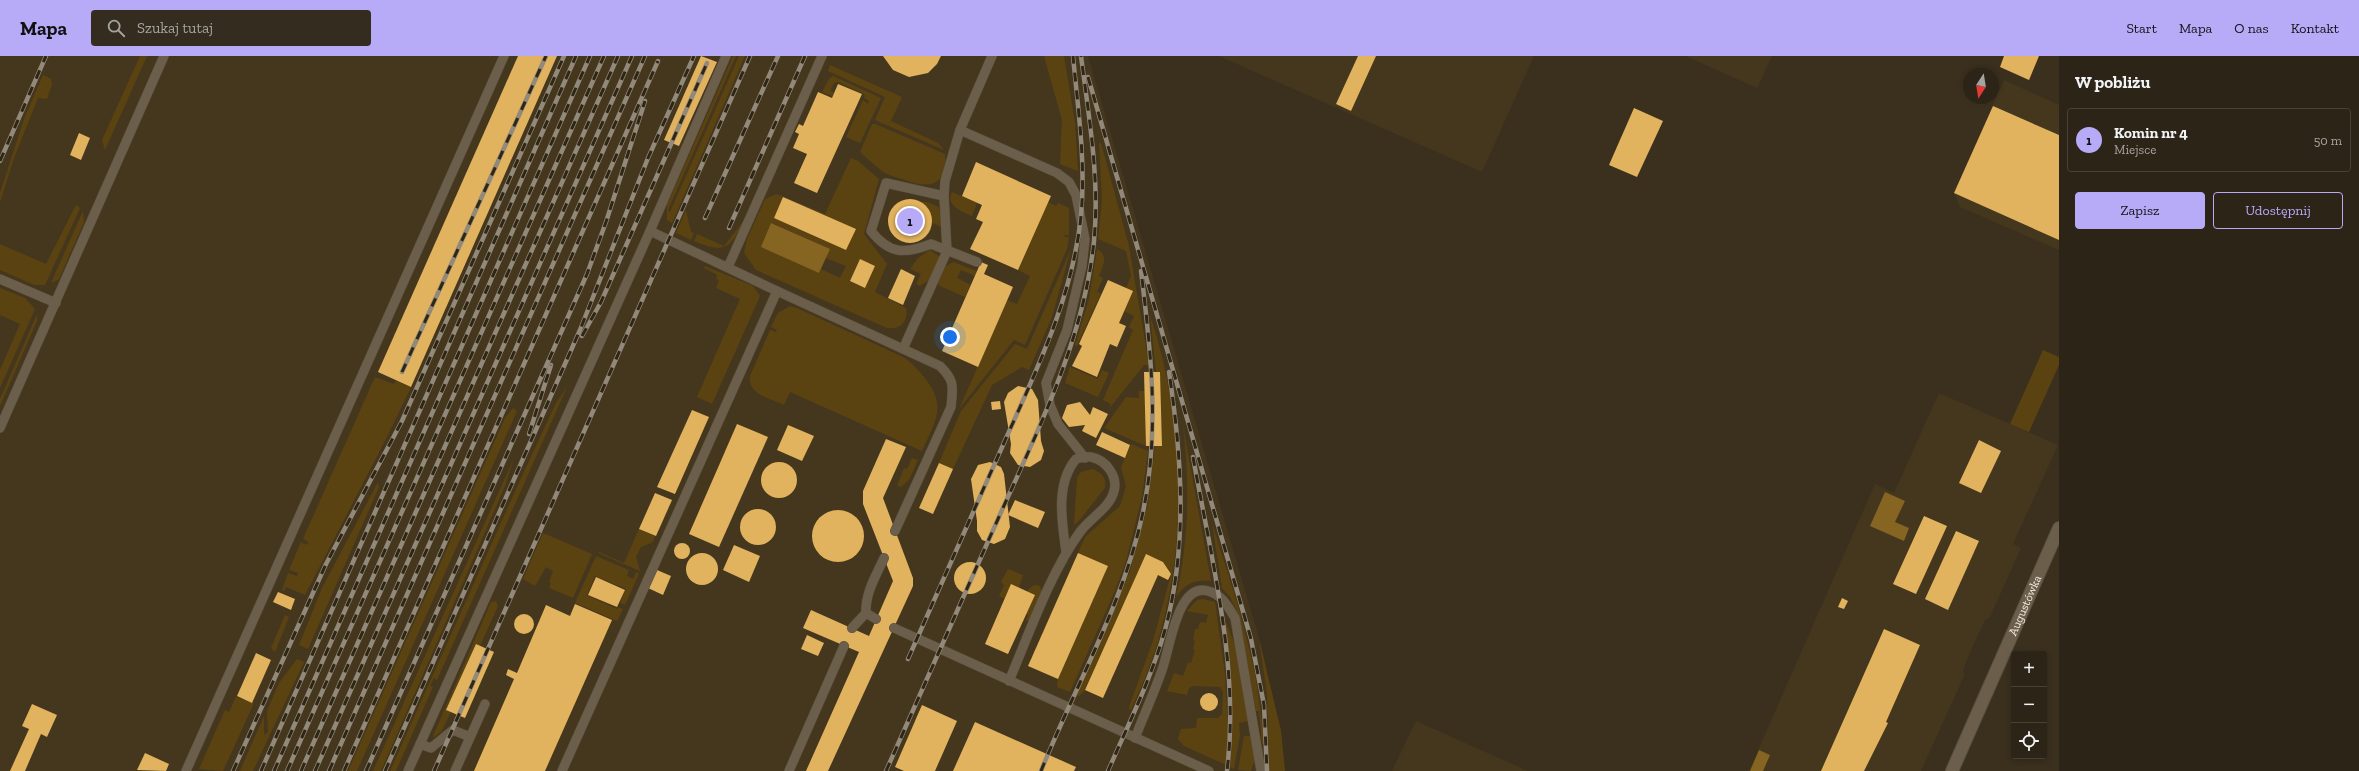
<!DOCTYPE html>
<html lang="pl">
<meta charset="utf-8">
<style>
body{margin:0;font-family:"Zilla Slab",serif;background:#342c1f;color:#f1f3f6}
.controls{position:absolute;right:12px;bottom:12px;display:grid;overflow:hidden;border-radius:4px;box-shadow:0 2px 6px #0003}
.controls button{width:36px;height:36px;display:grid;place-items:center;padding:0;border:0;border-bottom:1px solid #484135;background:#2c2416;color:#f1f3f6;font:20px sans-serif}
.compass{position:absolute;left:1963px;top:12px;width:36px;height:36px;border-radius:50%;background:#2c2416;box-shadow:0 2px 6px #0003;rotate:192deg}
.you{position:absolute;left:950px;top:281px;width:14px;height:14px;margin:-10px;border:3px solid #fff;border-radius:50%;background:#1a73e8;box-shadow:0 0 0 6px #1a73e833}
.badge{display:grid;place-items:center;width:26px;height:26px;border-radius:50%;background:#b7abf8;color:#111;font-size:13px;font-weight:700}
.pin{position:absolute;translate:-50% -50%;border:2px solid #fff;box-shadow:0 1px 4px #0006}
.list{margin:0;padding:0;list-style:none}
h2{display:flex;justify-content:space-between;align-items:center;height:52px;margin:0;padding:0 16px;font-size:17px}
h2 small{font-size:13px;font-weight:400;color:#a6a4a1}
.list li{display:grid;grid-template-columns:26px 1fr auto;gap:12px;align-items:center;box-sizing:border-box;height:64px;margin:0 8px 8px;padding:0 8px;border:1px solid #484135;border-radius:4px}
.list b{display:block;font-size:15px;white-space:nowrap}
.list p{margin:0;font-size:13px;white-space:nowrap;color:#a6a4a1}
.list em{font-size:13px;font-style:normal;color:#a6a4a1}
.actions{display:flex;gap:8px;padding:12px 16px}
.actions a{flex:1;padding:9px 0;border:1px solid #b7abf8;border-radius:4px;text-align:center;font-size:14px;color:#b7abf8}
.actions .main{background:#b7abf8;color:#111}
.icon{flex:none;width:22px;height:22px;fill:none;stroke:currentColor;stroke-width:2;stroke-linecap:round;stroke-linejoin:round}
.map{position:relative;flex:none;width:2059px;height:715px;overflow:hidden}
header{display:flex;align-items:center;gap:24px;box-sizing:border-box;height:56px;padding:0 20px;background:#b7abf8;color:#111}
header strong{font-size:19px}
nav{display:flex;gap:22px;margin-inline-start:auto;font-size:14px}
.search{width:280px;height:36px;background:#342c1f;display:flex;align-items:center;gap:10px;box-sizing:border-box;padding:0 14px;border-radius:4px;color:#a6a4a1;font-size:15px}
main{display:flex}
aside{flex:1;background:#2c2416}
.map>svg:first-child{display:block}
.built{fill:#45371e}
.green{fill:#5b4211;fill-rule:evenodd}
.water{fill:#866422}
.building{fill:#e2b35e}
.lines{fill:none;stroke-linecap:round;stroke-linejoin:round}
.lane-casing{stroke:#584f3f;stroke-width:10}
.secondary-casing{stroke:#584f3f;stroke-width:14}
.lane{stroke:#6b5f4b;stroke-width:9}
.secondary{stroke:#6b5f4b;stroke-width:12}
.rail-casing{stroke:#92897a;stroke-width:4.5}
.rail{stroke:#302614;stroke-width:3;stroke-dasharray:9;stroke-linecap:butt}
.labels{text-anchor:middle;stroke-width:4;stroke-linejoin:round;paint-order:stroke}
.street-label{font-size:12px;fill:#f2ebe0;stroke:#302614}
</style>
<header>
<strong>Mapa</strong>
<div class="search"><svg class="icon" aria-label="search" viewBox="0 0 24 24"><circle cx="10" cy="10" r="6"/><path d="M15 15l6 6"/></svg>Szukaj tutaj</div>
<nav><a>Start</a><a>Mapa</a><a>O nas</a><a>Kontakt</a></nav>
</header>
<main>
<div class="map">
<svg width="2059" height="715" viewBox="0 0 2059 715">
<rect width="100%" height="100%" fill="#3b301e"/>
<g class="built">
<path d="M0,0H1088L1259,582L1281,675L1285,715H0Z"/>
<path d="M1219,0H1534L1482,116Z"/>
<path d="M1686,0H1772L1757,32Z"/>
<path d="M2004,24L2059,49V194L1960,151L1954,137Z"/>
<path d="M1939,337L2058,389L2013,488L2021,492L1990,561L1985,564L1971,594L1963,614L1964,620L1921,715H1749L1875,428L1894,437Z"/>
<path d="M1416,665L1528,715H1392Z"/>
</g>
<g class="green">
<path d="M140,0H147L105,94L102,84Z"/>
<path d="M733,0H736L668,154L670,156L739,0H745L672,167L667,164V149Z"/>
<path d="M1044,0H1064L1075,66L1078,115L1060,108L1062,64Z"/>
<path d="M830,9L902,41L891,65L938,87L944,94L875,64L885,41L828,15Z"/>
<path d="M43,19L51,23L52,28L47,43L38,42L14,102L0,146V137L24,63Z"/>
<path d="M833,20L881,42L860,87L846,81L863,44L868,48L869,45L864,42L865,39L862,37L838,26L834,27L830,35L834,37L832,40L822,36L829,23Z"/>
<path d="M872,68H875L945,98C947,132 928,133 902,123C896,121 887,119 882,115C874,109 867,102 860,96Z"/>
<path d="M1099,87H1101L1129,190L1149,309H1144L1108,354L1111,348L1103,344L1133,274L1129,271L1134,260L1124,255L1126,232L1131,220L1126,195L1098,183L1102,144Z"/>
<path d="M851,102L858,105L879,123L864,178L887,208L875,236L906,252C909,265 900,274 887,272L756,214L744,197L747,183L765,143L777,138L825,158ZM783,141L855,173L846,194L774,162ZM772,167L829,193L826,202L846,210L840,222L821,213L819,217ZM860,204L875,210L865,232L850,225Z"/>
<path d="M952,136L977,147L972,160C962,156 945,149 952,136Z"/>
<path d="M921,146H927L939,151L942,171L932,167L928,152Z"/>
<path d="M1048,146L1056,150L1058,147L1069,152V179H1064L1065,181H1069L1067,193L1025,289L1014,284L959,353L1007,244L1017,248L1030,220L1018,214Z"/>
<path d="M76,149L80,152L45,229H34L0,214V188L46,208Z"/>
<path d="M686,154L691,176L694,177L691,184L676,177Z"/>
<path d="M83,155L84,166L59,223L51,227Z"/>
<path d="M744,164C731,193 724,198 694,185L697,178L724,190Z"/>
<path d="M1071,193L1052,261L1029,314L1022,311L992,329L953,413L939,407L961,355L1015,288L1027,293Z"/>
<path d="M1097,193C1109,199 1103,211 1099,220L1103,222L1097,236L1101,237L1077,290L1075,289L1089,243Z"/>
<path d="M930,194L940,201L928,225L920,230L916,228L921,218L910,213L918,202Z"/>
<path d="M953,206L977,215L975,220L961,214L957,222L971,229L965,241L940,230L938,227L946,210Z"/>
<path d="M705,210L753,230L760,240L712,348L697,341L740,243L716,232L719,224L716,223L717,219L704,212Z"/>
<path d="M0,232L25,242L35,253L0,332V314L20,268L0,259Z"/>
<path d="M790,250L797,252L901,300C911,305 917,313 924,321C948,350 935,365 922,395L790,336L784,349C771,343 747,338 750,320L770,274L776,276L777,274L771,271L778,257Z"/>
<path d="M37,258V265L0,350V343Z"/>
<path d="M1150,259C1185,365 1189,485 1156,592C1149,613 1140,634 1131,654L1129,653L1130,648L1153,585L1171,518L1163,506L1146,499L1085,634L1079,640L1076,639L1130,515L1147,452L1155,390H1162L1160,316H1156Z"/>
<path d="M2043,294L2059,301V309L2029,376L2010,368Z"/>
<path d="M1070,311L1098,323L1102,314L1109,317L1098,341L1065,327Z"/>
<path d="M375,321L394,328L396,325L411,331L386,383L305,539L286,531L284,535L282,534L288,517L297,520L298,517L289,514L301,486L307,489L308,486L303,483Z"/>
<path d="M567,331L437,624L434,622L430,630L433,631L396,715H390L521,422L556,347Z"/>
<path d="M1139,335H1145L1146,390L1104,372L1126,341L1139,342Z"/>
<path d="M513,352L517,355L357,715H348L505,362Z"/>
<path d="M1183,370L1211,525C1195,523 1185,528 1176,541C1189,485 1190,427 1183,370Z"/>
<path d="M1131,388L1148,395L1142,441L1126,505L1115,535L1070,636L1057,631L1058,623L1108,510L1078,497L1085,481L1120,450L1126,430L1121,411Z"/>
<path d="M514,402L505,430L381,715H373Z"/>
<path d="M912,402L918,404L909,424L901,431L897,430L904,412L907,413Z"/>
<path d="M1092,413C1101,416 1107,422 1105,432L1077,467L1074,468L1077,422L1081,416Z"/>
<path d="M378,426L379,431L308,593L299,589L322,532Z"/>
<path d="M1212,467L1240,556L1255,617L1265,687L1262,688L1259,655H1256L1239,559L1230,541L1222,532Z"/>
<path d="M639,473L655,480L653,486L641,491L636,501L640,515L598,497L599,496L624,507Z"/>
<path d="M543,477L592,498L573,542L549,532L551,527L549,526L553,515L546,511L535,530L523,523Z"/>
<path d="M596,500L629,514L627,520L633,523L636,516L639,518L625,549L620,547L626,533L595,520L587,539L617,553L618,551L623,553L617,565L575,547Z"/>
<path d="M1008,513L1023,519L1019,532L1005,543L999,540L1004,529L1001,526Z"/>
<path d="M1034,529L1040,530L1042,537L1030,566L1026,564L1028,559L1026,558L1034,539L1027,535Z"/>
<path d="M1203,543L1215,546L1225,618L1228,674L1226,709L1184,690L1178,683L1181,673L1196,672L1197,662H1218L1222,658L1223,636L1220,631L1194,630L1189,632L1187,639L1167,635L1174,617L1183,620L1188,606L1191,607L1195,594L1193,593L1195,585L1193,584L1195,573H1198L1200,566L1206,567L1208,559L1187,555L1197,544Z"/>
<path d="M496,545L498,550L480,590L476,588L447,654L451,656L441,676L434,681L433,680L491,546Z"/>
<path d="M285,559L289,561L275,596L271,592Z"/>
<path d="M1223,560L1236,591L1249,665L1239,667L1240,679L1234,713L1230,711C1234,659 1232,611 1223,560Z"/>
<path d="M1259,582L1281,675L1285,715H1269L1267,639Z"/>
<path d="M297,603L304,606L253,715H240L264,660V679L268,676L267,655L279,627Z"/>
<path d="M236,641L254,647L223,715L199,713L225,654L229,656Z"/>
<path d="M1244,680H1251L1255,703L1251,715L1238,714Z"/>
</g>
<g class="water">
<path d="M771,167L830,193L819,217L761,191Z"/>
<path d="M1885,436L1905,445L1895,466L1909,472L1904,485L1870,470Z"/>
<path d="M1759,694L1770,699L1763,715H1750Z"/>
</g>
<g class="building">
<path d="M518,0H557L411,331L378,316Z"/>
<path d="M701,0L717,6L679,90L664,84Z"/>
<path d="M883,0H941L937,8L928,17L909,21L893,14Z"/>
<path d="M1358,0H1376L1351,55L1336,48Z"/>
<path d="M2004,0H2039L2029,24L2000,11Z"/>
<path d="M838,28L862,38L817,137L794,127L807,98L793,92L799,78L795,76L799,68L803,70L818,36L832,42Z"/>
<path d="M1993,50L2059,79V184L1954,137Z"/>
<path d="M1634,52L1663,65L1637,121L1609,109Z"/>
<path d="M79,77L90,82L81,104L70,99Z"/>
<path d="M976,106L1051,140L1018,214L970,193L983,166L976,163L982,149L962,140Z"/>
<path d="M783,141L856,173L846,194L774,162Z"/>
<circle cx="910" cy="165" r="22"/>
<path d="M860,203L875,210L865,232L850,225Z"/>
<path d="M981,206L988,209L984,218L1013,231L978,311L942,295Z"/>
<path d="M901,213L915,220L903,249L888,242Z"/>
<path d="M1108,224L1133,235L1119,267L1126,270L1117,291L1110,288L1097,321L1072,310L1082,290L1079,288Z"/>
<path d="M1144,316H1160L1162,390H1146Z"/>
<path d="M1018,330L1032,333L1038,344L1041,385L1044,395L1041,404L1030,411L1018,409L1010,397L1011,388L1004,346L1008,337Z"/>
<path d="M1000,345L1001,353L992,354L991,346Z"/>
<path d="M1080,346L1090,359L1093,351L1108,358L1096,382L1082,375L1085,369L1069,371L1062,362L1067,349Z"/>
<path d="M692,354L709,361L675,438L657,431Z"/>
<path d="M737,368L768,381L719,491L689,478Z"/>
<path d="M788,369L814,380L802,405L777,394Z"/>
<path d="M1102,376L1130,389L1125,402L1096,389Z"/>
<path d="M886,383L906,391L883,442L913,522V530L828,715H806L859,596L803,572L811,554L869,580L893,525L863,448V435Z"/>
<path d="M1979,384L2001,395L1981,437L1959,427Z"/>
<path d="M990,406L1001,411L1004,418L1010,471L1005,483L994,488L982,484L977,475V465L971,423L978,409Z"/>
<circle cx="779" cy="424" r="18"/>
<path d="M939,407L953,413L933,458L919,452Z"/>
<path d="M655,437L672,444L656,480L639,473Z"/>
<path d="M1015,444L1045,456L1038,472L1008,459Z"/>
<circle cx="758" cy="471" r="18"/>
<circle cx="838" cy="480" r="26"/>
<path d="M1924,460L1947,470L1916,538L1893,528Z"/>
<path d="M1956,475L1979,485L1948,554L1925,543Z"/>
<circle cx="682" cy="495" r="8"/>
<path d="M734,489L760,500L749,526L723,514Z"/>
<circle cx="702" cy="513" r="16"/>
<path d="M1078,497L1108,510L1058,623L1028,610Z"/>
<path d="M1146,498L1163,506L1171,518L1168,524L1158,519L1103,642L1085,634Z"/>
<circle cx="970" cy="522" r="16"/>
<path d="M657,514L671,520L663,539L648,532Z"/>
<path d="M596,521L625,534L617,551L588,539Z"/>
<path d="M1011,528L1035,539L1008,598L985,588Z"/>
<path d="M278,536L295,543L291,554L273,546Z"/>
<path d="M1842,542L1848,545L1844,553L1838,551Z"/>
<path d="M575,548L612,564L545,715H474L514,623L506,619L508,613L517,617L546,549L570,560Z"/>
<circle cx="524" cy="568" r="10"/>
<path d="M1884,573L1920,589L1886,666L1888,667L1864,715H1821Z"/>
<path d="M807,579L824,587L818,600L801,593Z"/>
<path d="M476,588L494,596L465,662L446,654Z"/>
<path d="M256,597L271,604L252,647L237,640Z"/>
<circle cx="1209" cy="646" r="9"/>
<path d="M32,648L57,659L47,681L41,678L25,715H10L29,673L22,670Z"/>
<path d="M922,649L957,665L935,715H904L895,711Z"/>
<path d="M975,666L1076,711L1074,715H953Z"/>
<path d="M145,697L169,708L166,715L137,714Z"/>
</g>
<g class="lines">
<defs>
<g id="lane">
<path d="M992,0L960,74L1057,117L1069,126L1076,139L1085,183L1082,210L1067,274L1046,327L1050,349L1058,368L1085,402"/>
<path d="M944,140L886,127L871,175C890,199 905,198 931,188L977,206"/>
<path d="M728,211L822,0"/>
<path d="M0,223L56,247"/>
<path d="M777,235L940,310C955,325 953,330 951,351L895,475"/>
<path d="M903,293L947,195L944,140L945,125L960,74"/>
<path d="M0,372L164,0"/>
<path d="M876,563L866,557C865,537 876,520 884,502"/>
<path d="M852,572L866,557"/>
<path d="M894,572L1209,715"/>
<path d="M1009,625C1029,578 1050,517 1080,476C1090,462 1110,452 1114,435C1118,420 1106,404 1091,401C1086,400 1080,402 1076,403C1055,428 1062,466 1066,496"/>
<path d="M1135,682C1144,659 1154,637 1162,614C1170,593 1177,526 1208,535C1221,538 1228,550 1235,562L1261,715"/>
<path d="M420,688L431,692L453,674L470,681"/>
<path d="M186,715L504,0"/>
<path d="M408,715L650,175"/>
<path d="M455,715L485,648"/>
<path d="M562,715L777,235L650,175L726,0"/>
<path d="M789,715L844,590"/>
</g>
<g id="secondary">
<path id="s1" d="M1952,715L2059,472"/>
</g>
</defs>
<use href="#lane" class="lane-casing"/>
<use href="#secondary" class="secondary-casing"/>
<use href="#lane" class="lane"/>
<use href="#secondary" class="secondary"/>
<defs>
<g id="rail">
<path d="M1088,21L1251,583L1264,649L1267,715"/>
<path d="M0,105L46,0"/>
<path d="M705,162L778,0"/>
<path d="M729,172L805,0"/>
<path d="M582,280L601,246L707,7"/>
<path d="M402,316L546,0"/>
<path d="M529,378L551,309"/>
<path d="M1193,401C1211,502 1240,611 1227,715"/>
<path d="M908,603C941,528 974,454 1007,380C1039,309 1073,238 1081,160C1086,106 1078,53 1073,0"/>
<path d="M233,715L326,508L402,365L564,0"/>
<path d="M261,715L576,0"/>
<path d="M274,715L590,0"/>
<path d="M287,715L604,0"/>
<path d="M301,715L618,0"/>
<path d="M315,715L632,0"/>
<path d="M329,715L645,0"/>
<path d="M344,715L658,5"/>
<path d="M366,715L587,218L606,166L645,45"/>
<path d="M385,715L580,274L648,102L694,0"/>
<path d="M434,715L750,0"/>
<path d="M886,715C925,628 963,541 1002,454C1041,368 1084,281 1094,185C1100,123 1089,62 1081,0"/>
<path d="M1041,715C1075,630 1124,547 1143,456C1160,375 1151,295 1141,215"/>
<path d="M1108,715C1128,669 1151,623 1165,574C1188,489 1182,402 1169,316"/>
</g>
</defs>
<use href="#rail" class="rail-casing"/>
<use href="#rail" class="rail"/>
</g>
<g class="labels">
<g class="street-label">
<text dy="4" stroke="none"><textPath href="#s1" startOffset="181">Augustówka</textPath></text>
</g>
</g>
</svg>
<div class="controls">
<button>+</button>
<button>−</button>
<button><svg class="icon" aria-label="locate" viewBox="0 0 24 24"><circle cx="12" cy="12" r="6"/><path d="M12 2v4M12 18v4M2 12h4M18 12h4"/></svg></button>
</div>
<svg class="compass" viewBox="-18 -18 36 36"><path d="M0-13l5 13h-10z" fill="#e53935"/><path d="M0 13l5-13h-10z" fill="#a6a4a1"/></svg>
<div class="you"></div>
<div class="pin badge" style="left:910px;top:165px">1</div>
</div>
<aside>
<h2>W pobliżu<small></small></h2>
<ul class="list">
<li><span class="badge">1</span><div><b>Komin nr 4</b><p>Miejsce</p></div><em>50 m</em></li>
</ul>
<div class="actions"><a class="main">Zapisz</a><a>Udostępnij</a></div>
</aside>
</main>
